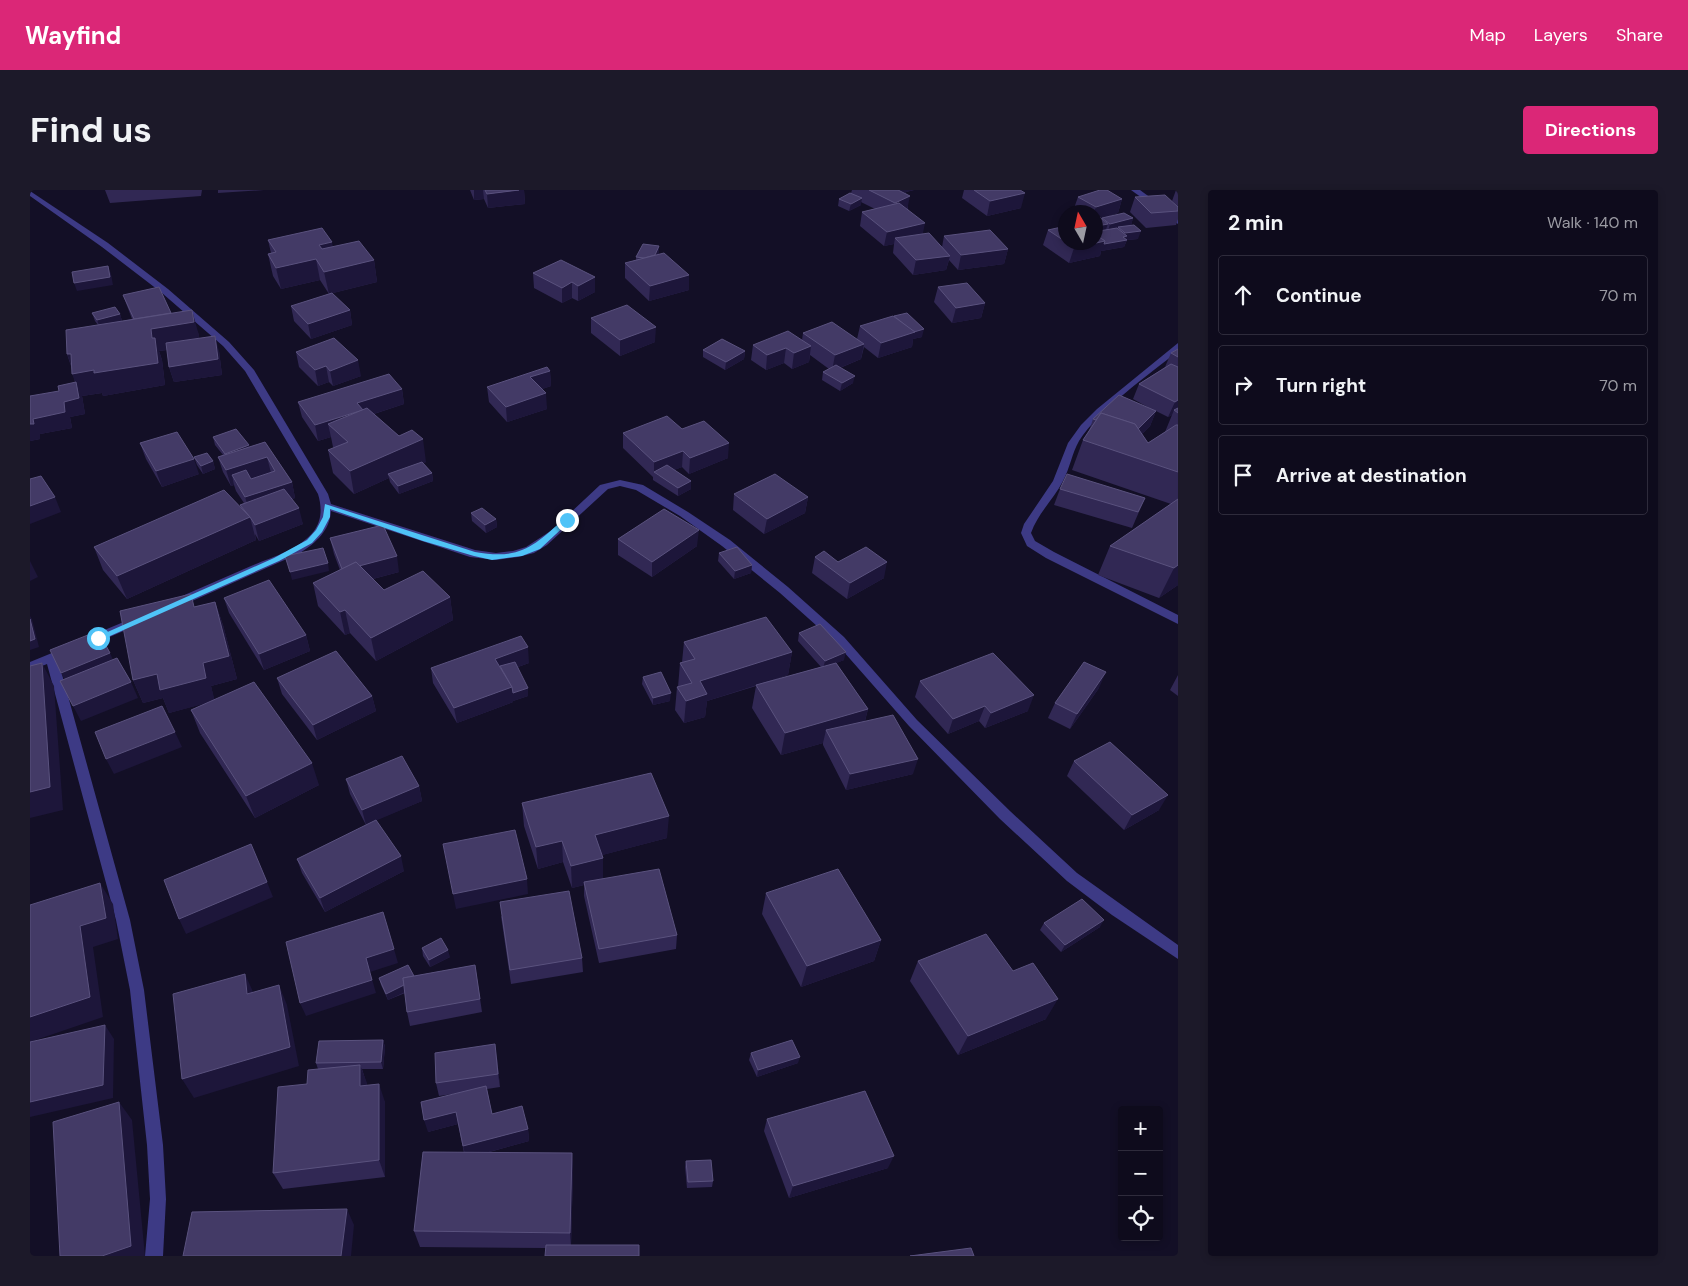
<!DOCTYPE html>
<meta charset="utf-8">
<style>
body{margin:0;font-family:"DM Sans",sans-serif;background:#1c1929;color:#f1f3f6}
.controls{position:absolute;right:15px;bottom:15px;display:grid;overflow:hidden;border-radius:5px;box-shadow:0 2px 8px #0003}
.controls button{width:45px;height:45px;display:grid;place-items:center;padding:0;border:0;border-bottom:1px solid #2e2b3b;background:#0e0b1c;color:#f1f3f6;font:25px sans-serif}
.compass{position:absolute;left:1028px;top:15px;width:45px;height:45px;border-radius:50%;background:#0e0b1c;box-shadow:0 2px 8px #0003;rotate:351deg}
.stop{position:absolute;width:15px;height:15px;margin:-11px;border:4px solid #4fc3f7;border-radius:50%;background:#fff}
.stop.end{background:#4fc3f7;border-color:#fff;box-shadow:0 1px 5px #0008}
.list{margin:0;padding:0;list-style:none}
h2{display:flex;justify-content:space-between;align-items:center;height:65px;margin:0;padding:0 20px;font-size:21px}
h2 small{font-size:16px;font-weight:400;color:#9b9ba3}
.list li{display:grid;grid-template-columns:32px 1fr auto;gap:15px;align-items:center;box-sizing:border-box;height:80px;margin:0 10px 10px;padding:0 10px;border:1px solid #2e2b3b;border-radius:5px}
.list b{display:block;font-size:19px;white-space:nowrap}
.list em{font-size:16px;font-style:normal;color:#9b9ba3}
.icon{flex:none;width:28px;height:28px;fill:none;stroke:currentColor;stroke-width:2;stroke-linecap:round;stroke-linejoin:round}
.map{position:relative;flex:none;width:1148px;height:1066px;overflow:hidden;border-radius:5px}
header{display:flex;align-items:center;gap:30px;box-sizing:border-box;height:70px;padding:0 25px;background:#db2777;color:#fff}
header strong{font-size:24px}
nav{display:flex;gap:28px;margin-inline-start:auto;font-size:18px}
.intro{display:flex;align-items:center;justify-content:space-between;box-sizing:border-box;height:120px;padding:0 30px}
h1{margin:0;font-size:35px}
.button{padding:12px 22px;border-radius:5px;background:#db2777;color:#fff;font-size:18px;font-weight:700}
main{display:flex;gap:30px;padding:0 30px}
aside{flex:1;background:#0e0b1c;border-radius:5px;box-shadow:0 2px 8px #0003}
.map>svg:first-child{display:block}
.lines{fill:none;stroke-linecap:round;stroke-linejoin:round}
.minor{fill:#3d3a85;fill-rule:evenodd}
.wall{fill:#312854;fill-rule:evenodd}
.shaded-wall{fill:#1d163a}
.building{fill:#433a66;stroke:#5a527e}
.route{fill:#4fc3f7}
</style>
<header>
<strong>Wayfind</strong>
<nav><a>Map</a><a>Layers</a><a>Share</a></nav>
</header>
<div class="intro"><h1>Find us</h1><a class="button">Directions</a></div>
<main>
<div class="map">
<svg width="1148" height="1066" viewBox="0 0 1148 1066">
<rect width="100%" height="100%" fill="#130f26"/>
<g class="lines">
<g class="minor">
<path d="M1101,0H1110L1148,28V34Z"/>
<path d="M0,1L78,53L138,99L199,152L224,180L298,304L301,314L445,360L466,363L483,361L496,357L522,340L570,295L590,290L613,295L658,322L700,350L758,397L814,447L887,530L980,621L1047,683L1148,755V769L1082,725L1037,691L970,629L879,536L806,453L750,403L692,356L650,326L606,300L590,296L578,299L517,355L504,363L488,367L466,370L440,367L301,321C300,340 286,353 270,363L151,416H143L141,413L143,410C169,399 195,387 221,376C242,367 269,360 284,341C292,330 292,317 288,304L215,181L193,156L132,103L72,57L0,6Z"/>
<path d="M1148,153V161C1119,185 1068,220 1049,251C1042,263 1040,278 1033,291C1024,309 1008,323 1001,343L1005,351L1024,362L1148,425V434L1016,368L997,356L991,343L994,334L1023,291L1038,253L1051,235L1067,219Z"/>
<path d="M108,426L114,430L112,433L61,455L57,456L51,452L53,449Z"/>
<path d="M39,456L43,457L45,460L43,463L28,470L100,730L114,800L133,955L136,1009L133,1066H115L120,1009L117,955L100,800L86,730L17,474L0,481V472Z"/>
</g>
</g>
<g class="wall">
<path d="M75,0H172L171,6L80,13Z"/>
<path d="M188,0H234L188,3Z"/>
<path d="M440,0H494L495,14L458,18L454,9L444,10Z"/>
<path d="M822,0H884L876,2L878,19L893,44L912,57L914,46L978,59L974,74L928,80L919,70L916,80L883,85L863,63L864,54L854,56L830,36L832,22L845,19L831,12V15L819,21L808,16L809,9L821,3Z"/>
<path d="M934,0H990L991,18L957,26L932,8Z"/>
<path d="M1146,0H1148V17L1142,11Z"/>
<path d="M1048,7L1092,9L1088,23L1073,28H1103L1101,35L1108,49L1097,50L1094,57L1071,61L1070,66L1039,73L1013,55L1018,40L1066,52V22H1046L1043,21Z"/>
<path d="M1105,7L1148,17V29L1146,35L1116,38L1100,22Z"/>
<path d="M238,50L303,57L344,70L347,92L299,104L290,90L251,99L243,86L238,64L241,63Z"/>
<path d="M629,64L659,100L619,111L595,88V73L606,70V67Z"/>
<path d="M503,83L565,87V102L548,111L542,108L532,113L504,98Z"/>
<path d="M908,97L955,113L951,128L922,133L904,112Z"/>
<path d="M93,105L141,123L168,142L169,148L189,161L192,185L144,192L139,177L137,160L129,161L132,170L135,195L73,206L72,203L52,206L55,224L40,227L42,238L10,244V249L0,251L29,201L45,192L41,176L37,164L68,135L65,131L62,123L90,124L92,131L102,129Z"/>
<path d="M261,116L320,120L322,135L281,149L264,131Z"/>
<path d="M561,128L625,152L590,166L561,143Z"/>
<path d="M830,136L892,147L883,149L882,157L848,168L834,157L831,169L810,178L823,193L810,201L792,190L793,182L799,179L780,165L779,172L762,179L754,173L736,180L721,170L723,155L772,150L773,143L827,149Z"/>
<path d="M1148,159V395L1129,408L1068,385L1080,356L1141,314L1042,280L1053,250L1059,241L1063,229L1121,219L1103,209L1109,194L1135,177L1141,163ZM1126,221L1138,227L1142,225L1135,242L1118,253L1112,244L1120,236Z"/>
<path d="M673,160L715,161L714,169L695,180L673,167Z"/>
<path d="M266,162L331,186L303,196L299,192L288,196L269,177Z"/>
<path d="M520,181L521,196L512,199L517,219L477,232L459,212L457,197Z"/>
<path d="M372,199L374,214L344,224L396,272L393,273L402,283L403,291L369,304L360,292L359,288L324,304L303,283L298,260L304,258L303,257L301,247L288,251L272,227L268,212Z"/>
<path d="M652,239L698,268L659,284L652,277L644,280L661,291V299L648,306L623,290V287L593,258V243Z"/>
<path d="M183,247L220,257L235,252L262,292L265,308L262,309L273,334L229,351L225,344L226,350L97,409L73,380L64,357L211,318L210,315L214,313L206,301L204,295L201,296L193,282L188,267L193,265L185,255Z"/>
<path d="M110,253L169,284L132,297L116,269Z"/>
<path d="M164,267L183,271L185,279L173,284L167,275Z"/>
<path d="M1030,299L1115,308L1102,338L1024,315Z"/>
<path d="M704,304L778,307L775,323L734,344L703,320Z"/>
<path d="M441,323L466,329L467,337L456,343L442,331Z"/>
<path d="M300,348L369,382L343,389L354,400L420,407L423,430L346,471L320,443L315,445L288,416L283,393L310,380L304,364Z"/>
<path d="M588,349L667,356L622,387L588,365Z"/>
<path d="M689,363L722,375L721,383L704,389L688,371Z"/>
<path d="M785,367L808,372L854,388L817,409L782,383Z"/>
<path d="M194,408L276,445L280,461L234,480L199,423Z"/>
<path d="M185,412L193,435L207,489L181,496L184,510L289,595L225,628L170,543L161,520L179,512L139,523L133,508L113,513L103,490L166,417Z"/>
<path d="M769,443L814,470L806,473L838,519L835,531L883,584L816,600L793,555V553L751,565L722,518L726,496L677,511L675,527L654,533L645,520L647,497H648L650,473L652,472L654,452L762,462L758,485L731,494L791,477L768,451Z"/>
<path d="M499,473L488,477L498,506L483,511V512L427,533L403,493L401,478Z"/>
<path d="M1148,485V506L1140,500Z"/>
<path d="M613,487L640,511L623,515L612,494Z"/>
<path d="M247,488L342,506L346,521L287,550L252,504Z"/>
<path d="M890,491L998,521L955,538L949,531L918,544L885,507Z"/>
<path d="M1069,498L1040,539L1018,528L1025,513Z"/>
<path d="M1044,571L1129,620L1094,640L1037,586Z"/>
<path d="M316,589L389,596L392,611L346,630L374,681L295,722L272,683L267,669L336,635L320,604Z"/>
<path d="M492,613L637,648L572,665L573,668V689L647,745L646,759L569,773L554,706V695L542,698L533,672L508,679L494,636Z"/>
<path d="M736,703L851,750L844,771L771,797L732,724Z"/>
<path d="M471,726L552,768L553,782L481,794Z"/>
<path d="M1014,733L1070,737L1031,762L1010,740Z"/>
<path d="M392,758L420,767L400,777L393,766Z"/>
<path d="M888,771L1016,829L928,865L880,791Z"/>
<path d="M445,775L452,822L380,836L377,822L375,803L358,810L351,795L349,788L384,786Z"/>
<path d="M353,850L355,857L353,879H332L337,895L355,912V987L253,999L243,983L277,894L288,879L286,873Z"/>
<path d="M721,863L768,873L727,887L719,870Z"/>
<path d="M467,868L470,897L457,899L462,924L498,939L499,951L456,963H542L543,981L541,1055L516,1058L390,1057L384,1041L434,963L428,934L398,942L430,903L409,906L406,893Z"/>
<path d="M737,929L858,978L759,1008L734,941Z"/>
<path d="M656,971L683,991L682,997L657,998L655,977Z"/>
</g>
<g class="shaded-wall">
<path d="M444,0H453L454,9L444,10Z"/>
<path d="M489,0H494L495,14L458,18L457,4Z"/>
<path d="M862,0H884L876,2L875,6Z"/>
<path d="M995,3L991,18L957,26L960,11Z"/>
<path d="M880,6L877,20L862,27L865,13Z"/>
<path d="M832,8L831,15L819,21L821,14Z"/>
<path d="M1092,9L1088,23L1066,30V22H1064L1066,17Z"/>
<path d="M1103,28L1101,36L1088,37L1087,39L1078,41L1080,34Z"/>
<path d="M895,33L892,48H865L864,54L854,56L857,42Z"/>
<path d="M1078,34L1075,42L1066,41L1067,36Z"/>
<path d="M1111,41L1108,49L1097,50L1094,57L1071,61L1070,66L1039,73L1044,58L1094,46L1095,43Z"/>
<path d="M302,52L306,74L294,77L289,55Z"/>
<path d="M629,56V64L623,69Z"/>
<path d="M978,59L974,74L928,80L931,65Z"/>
<path d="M920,66L916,80L883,85L886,70Z"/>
<path d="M286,69L290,90L251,99L246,78Z"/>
<path d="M344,70L347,92L299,104L294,82Z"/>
<path d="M78,76L81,84L83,95L47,101L44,93Z"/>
<path d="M659,85V100L619,111L620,96Z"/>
<path d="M565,87V102L548,111V96Z"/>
<path d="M542,92V108L532,113V98Z"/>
<path d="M955,113L951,128L922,133L926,118Z"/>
<path d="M162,120L168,142L171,155L129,161L132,170L135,195L73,206L72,203L52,206L55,224L40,227L42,238L10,244V249L0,251V234L3,229L34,212L48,199L42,184L44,183L37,164L105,132Z"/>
<path d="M320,120L322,135L281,149L278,134Z"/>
<path d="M90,124L92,131L70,138L67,130Z"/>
<path d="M626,137L625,152L590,166V150Z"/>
<path d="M894,139L892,147L883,149L882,157L848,168L851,153L881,142Z"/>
<path d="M185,146L189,161L192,185L144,192L139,177Z"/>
<path d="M834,154L831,169L802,181L805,165Z"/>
<path d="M781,156L779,172L762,179L764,163Z"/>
<path d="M756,158L754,173L736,180L737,165Z"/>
<path d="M715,161L714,169L695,180L696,172Z"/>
<path d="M328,170L331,186L303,196L300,181Z"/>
<path d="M296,176L299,192L288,196L285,180Z"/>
<path d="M520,181L521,196L501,203L500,187Z"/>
<path d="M825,186L823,193L810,201L812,193Z"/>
<path d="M372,199L374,214L334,227L298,234L301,247L288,251L285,235L327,213Z"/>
<path d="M516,203L517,219L477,232L476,217Z"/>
<path d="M1148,210V221L1144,220L1142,225L1138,227L1145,212Z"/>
<path d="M1126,221L1120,236L1095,261L1102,245Z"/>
<path d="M393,249L396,272L361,287L358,284L359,288L324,304L320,281Z"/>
<path d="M699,253L698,268L659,284L660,268Z"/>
<path d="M219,255L221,263L195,264Z"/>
<path d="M653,261L652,277L629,286L624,282V272Z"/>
<path d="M237,267L241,283L207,294L202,285L204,295L201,296L196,280Z"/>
<path d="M164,269L169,284L132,297L126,281Z"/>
<path d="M183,271L185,279L173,284L171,276Z"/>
<path d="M402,283L403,291L369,304L368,296Z"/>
<path d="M661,291V299L648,306V298Z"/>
<path d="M262,292L265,308L220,323L215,307Z"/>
<path d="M25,307L31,322L0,334V316Z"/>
<path d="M778,307L775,323L734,344L737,329Z"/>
<path d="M269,318L273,334L229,351L225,335Z"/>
<path d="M220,327L226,350L97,409L87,386Z"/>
<path d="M466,329L467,337L456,343L455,335Z"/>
<path d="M669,340L667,356L622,387V372Z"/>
<path d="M367,366L369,382L316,396L312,380Z"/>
<path d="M0,371L8,387L0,391Z"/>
<path d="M857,372L854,388L817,409L820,393Z"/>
<path d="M298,373L299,381L262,390L260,382Z"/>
<path d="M722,375L721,383L704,389L705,381Z"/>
<path d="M1148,375V395L1129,408L1144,378Z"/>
<path d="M420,407L423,430L346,471L341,448Z"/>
<path d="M185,412L193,435L207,489L181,496L185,511L139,523L133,508L113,513L103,490L173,473Z"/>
<path d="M315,420L320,443L315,445L310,422Z"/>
<path d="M0,426L2,429L9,457L0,460Z"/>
<path d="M276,445L280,461L234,480L229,464Z"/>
<path d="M498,457L499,473L471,483L465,469Z"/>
<path d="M762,462L758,485L677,511L675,527L654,533L656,511L670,491Z"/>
<path d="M816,462L814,470L793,479L795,471Z"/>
<path d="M80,463L87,479L39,498L31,483Z"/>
<path d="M12,473L24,496L33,620L0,628V602Z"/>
<path d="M1076,482L1069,498L1040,539L1047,524Z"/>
<path d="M101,492L108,508L51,531L43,516Z"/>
<path d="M482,497L498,498V506L483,511V512L427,533L424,518Z"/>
<path d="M641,503L640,511L623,515V508Z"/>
<path d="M1004,505L998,521L955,538L961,523Z"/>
<path d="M342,506L346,521L287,550L283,535Z"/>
<path d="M955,516L949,531L918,544L923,529Z"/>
<path d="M838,519L832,542L796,540L793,553L751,565L755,543Z"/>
<path d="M145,542L152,557L84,584L76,569Z"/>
<path d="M888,569L883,584L816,600L820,584Z"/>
<path d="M282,573L289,595L225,628L216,606Z"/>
<path d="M389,596L392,611L336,635L332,620Z"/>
<path d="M1138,605L1129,620L1094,640L1102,625Z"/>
<path d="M639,626L637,648L565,667V645Z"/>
<path d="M532,651L533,672L508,679L506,657Z"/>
<path d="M371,666L374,681L295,722L290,708Z"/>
<path d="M573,668V690L554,692V695L542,698L541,676Z"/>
<path d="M497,689L498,704L426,719L423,704Z"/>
<path d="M237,692L243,707L156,744L149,729Z"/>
<path d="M70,693L83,714L88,749L63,757L73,827L0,852V827L50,736Z"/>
<path d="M1074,730L1070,737L1031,762L1035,755Z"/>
<path d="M851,750L844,771L771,797L777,776Z"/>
<path d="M364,759L368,773L340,782L346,803L276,826L270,813L336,768Z"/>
<path d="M418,760L420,767L400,777L399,770Z"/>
<path d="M215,784L224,804H217Z"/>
<path d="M386,789L388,796L358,810L356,804Z"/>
<path d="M249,795L257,815L269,876L164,908L152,889Z"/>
<path d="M1028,809L1016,829L928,865L938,846Z"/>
<path d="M75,835L84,849L83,908L0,927V912Z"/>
<path d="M353,850L355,857L353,879L351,872Z"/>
<path d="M465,854L467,868L470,897L468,884Z"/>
<path d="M770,867L768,873L727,887L728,880Z"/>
<path d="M330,875L337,893V914L330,896Z"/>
<path d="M349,894L355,912V987L349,970Z"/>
<path d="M89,912L102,930L115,1066H72Z"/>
<path d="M426,922L428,934L398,942L394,930Z"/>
<path d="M498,939L499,951L436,968L433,956Z"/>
<path d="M542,963L543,981L541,1058L540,1043Z"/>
<path d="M864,966L858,978L759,1008L763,996Z"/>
<path d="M317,1019L324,1035L321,1066H311Z"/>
</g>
<g class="building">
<path d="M455,0H489L457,4Z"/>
<path d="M839,0H868L880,6L865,13Z"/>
<path d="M944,0H990L995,3L960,11Z"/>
<path d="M1070,0H1077L1092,9L1066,17L1048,7Z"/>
<path d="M820,3L832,8L821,14L809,9Z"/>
<path d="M1135,5L1148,17V21L1121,23L1105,7Z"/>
<path d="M869,13L895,33L857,42L832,22Z"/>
<path d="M1094,23L1103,28L1080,34L1072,28Z"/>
<path d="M1066,24L1078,34L1067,36L1066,35Z"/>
<path d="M1104,35L1111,41L1095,43L1088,37Z"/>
<path d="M1036,36V52L1018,40Z"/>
<path d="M292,38L302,52L289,55L292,59L329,51L344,70L294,82L286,69L246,78L238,64L246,62L238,50Z"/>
<path d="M1087,38L1097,46L1093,47L1097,50L1074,54L1075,51L1066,45V39L1069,41Z"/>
<path d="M960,40L978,59L931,65L914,46Z"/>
<path d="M899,43L920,66L886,70L865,48Z"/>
<path d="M1066,45L1075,51L1044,58L1036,52H1066Z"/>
<path d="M613,54L629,56L625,65L614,68L606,67Z"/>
<path d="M634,63L659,85L620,96L595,73Z"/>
<path d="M531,70L565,87L548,96L542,92L532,98L503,83Z"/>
<path d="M78,76L80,87L44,93L42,82Z"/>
<path d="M937,93L955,113L926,118L908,97Z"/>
<path d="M129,97L141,123L104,129L93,105Z"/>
<path d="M302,103L320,120L278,134L261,116Z"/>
<path d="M597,115L626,137L590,150L561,128Z"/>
<path d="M85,117L90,124L67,130L62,123Z"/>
<path d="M162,120L164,132L121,139L122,148H125L128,173L64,183V180L42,184L41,164H37L36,140Z"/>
<path d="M877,123L894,139L884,142L864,126Z"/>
<path d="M863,126L885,142L851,153L830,136Z"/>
<path d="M802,132L834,154L805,165L773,143Z"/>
<path d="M758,141L781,156L764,163L756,158L737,165L723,155Z"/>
<path d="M185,146L188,169L139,177L136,153Z"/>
<path d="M304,148L328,170L300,181L296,176L285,180L266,162Z"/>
<path d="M692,149L715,161L696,172L673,160Z"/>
<path d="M1148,159V167L1141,163Z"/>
<path d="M1141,174L1148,177V210L1145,212L1109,194Z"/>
<path d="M806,175L825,186L812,193L793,182Z"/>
<path d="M517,177L520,181L500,187L516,203L476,217L457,197Z"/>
<path d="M359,184L372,199L327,213L333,220L285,235L268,212Z"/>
<path d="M46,192L49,208L34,212L35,222L3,229L4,234H0V206L29,201L28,196Z"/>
<path d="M1089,205L1126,221L1108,239L1105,234L1071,223L1066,230L1063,229Z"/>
<path d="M337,218L369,246L382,240L393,249L320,281L298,260L318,252L298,234Z"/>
<path d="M1148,218V223L1144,220Z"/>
<path d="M1071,223L1105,234L1118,253L1146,235H1148V282L1053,250Z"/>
<path d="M637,226L652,239L674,231L699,253L660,268L653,261L624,272L593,243Z"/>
<path d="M206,239L219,255L195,264L183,247Z"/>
<path d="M147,242L164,269L126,281L110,253Z"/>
<path d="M235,252L262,292L215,307L202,285L216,280L221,289L245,281L237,267L196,280L188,267Z"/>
<path d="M177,263L183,271L171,276L164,267Z"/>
<path d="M392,272L402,283L368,296L358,284Z"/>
<path d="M637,275L661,291L648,298L624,282Z"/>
<path d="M745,284L778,307L737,329L704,304Z"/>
<path d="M1037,284L1115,308L1108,322L1030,299Z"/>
<path d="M11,286L25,307L0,316V289Z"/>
<path d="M254,299L269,318L225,335L220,327L210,315Z"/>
<path d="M194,300L220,327L87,386L64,357Z"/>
<path d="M1148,309V375L1144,378L1080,356Z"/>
<path d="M452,318L466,329L455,335L441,323Z"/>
<path d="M634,319L669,340L622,372L588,349Z"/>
<path d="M353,335L367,366L329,376L326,372L312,379L300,348Z"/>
<path d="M707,357L722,375L705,381L689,363Z"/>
<path d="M836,357L857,372L820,393L785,367L794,361L808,372Z"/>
<path d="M293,358L298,373L260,382L255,366Z"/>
<path d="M326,372L354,400L393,381L420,407L341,448L315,420L310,422L283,393Z"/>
<path d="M239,390L276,445L229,464L194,408Z"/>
<path d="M161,404L164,417L185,412L199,466L173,473L176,488L130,500L127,484L103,490L90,421Z"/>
<path d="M736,427L762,462L670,491L677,504L656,511L647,497L662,493L650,473L665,469L654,452Z"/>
<path d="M0,429L5,449L0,451Z"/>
<path d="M790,434L816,462L795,471L769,443Z"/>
<path d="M68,441L80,463L31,483L20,460Z"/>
<path d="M491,446L498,457L465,469L482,497L424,518L401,478Z"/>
<path d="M306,461L342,506L283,535L247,488Z"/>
<path d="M963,463L1004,505L961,523L955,516L923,529L890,491Z"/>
<path d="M87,468L101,492L43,516L30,491Z"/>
<path d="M485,472L498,498L483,503L482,497L470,476Z"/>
<path d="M1054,472L1076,482L1047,524L1025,513Z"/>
<path d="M12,473L20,597L0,602V476Z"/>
<path d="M806,473L838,519L755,543L726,495Z"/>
<path d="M631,482L641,503L623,508L613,487Z"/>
<path d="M224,492L282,573L216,606L161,520Z"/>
<path d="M132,516L145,542L76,569L65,542Z"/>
<path d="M863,525L888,569L820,584L796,540Z"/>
<path d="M1080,552L1138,605L1102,625L1044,571Z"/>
<path d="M372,566L389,596L332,620L316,589Z"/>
<path d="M621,583L639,626L565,645L573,668L541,676L532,651L506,657L492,613Z"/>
<path d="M346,630L371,666L290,708L267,669Z"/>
<path d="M485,640L497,689L423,704L413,654Z"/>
<path d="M221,654L237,692L149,729L134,690Z"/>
<path d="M629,679L647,745L569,759L554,692Z"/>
<path d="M808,679L851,750L777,776L736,703Z"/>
<path d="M70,693L76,728L50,736L60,807L0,827V715Z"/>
<path d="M539,701L552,768L480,780L470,712Z"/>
<path d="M1052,709L1074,730L1035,755L1014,733Z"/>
<path d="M353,722L364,759L336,768L342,790L270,813L256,752Z"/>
<path d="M956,744L983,781L1003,773L1028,809L938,846L888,771Z"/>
<path d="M411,748L418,760L399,770L392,758Z"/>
<path d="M378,775L384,786L373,788L374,795L356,804L349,788Z"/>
<path d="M445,775L450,809L377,822L373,788Z"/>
<path d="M215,784L217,804L249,795L260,857L152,889L143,804Z"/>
<path d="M75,835L73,895L0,912V852Z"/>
<path d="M353,850L351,872L286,873L289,851Z"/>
<path d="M762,850L770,867L728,880L721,863Z"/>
<path d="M465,854L468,884L406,893L405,863Z"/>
<path d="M330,875V896L349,894V970L243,983L248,897L277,894L278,880Z"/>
<path d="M456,896L462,924L492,916L498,939L433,956L426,922L394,930L391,912Z"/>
<path d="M835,901L864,966L763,996L737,929Z"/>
<path d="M89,912L101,1056L72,1066H30L23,932Z"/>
<path d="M393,962L542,963L540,1043L384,1041Z"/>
<path d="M681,970L683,991L658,992L656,971Z"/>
<path d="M317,1019L311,1066H153L162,1022Z"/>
<path d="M516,1055H609V1066H515Z"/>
<path d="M941,1058L944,1066H880Z"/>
</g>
<path class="route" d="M295,314L445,362C490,370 503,357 535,328L541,330L510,359L492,366L462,370L444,366L393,351L300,319V327L292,342L282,353L249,371L71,450L68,451L64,448L244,368L277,350L286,340L293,327Z"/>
</svg>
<div class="controls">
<button>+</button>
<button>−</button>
<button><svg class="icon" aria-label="locate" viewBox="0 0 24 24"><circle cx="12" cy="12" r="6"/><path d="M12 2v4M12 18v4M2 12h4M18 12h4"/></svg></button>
</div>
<svg class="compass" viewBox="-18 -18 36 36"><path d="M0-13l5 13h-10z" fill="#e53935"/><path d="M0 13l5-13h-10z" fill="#9b9ba3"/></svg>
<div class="stop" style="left:68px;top:448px"></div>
<div class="stop end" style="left:537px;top:330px"></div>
</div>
<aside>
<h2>2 min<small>Walk · 140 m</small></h2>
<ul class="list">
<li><svg class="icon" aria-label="ahead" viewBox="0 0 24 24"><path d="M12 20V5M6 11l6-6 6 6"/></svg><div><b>Continue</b></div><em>70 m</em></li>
<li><svg class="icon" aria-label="right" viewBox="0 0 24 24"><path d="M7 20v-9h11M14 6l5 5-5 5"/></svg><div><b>Turn right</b></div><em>70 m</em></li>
<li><svg class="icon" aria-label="arrive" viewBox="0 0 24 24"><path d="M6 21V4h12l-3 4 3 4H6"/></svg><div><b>Arrive at destination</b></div></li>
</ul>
</aside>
</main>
